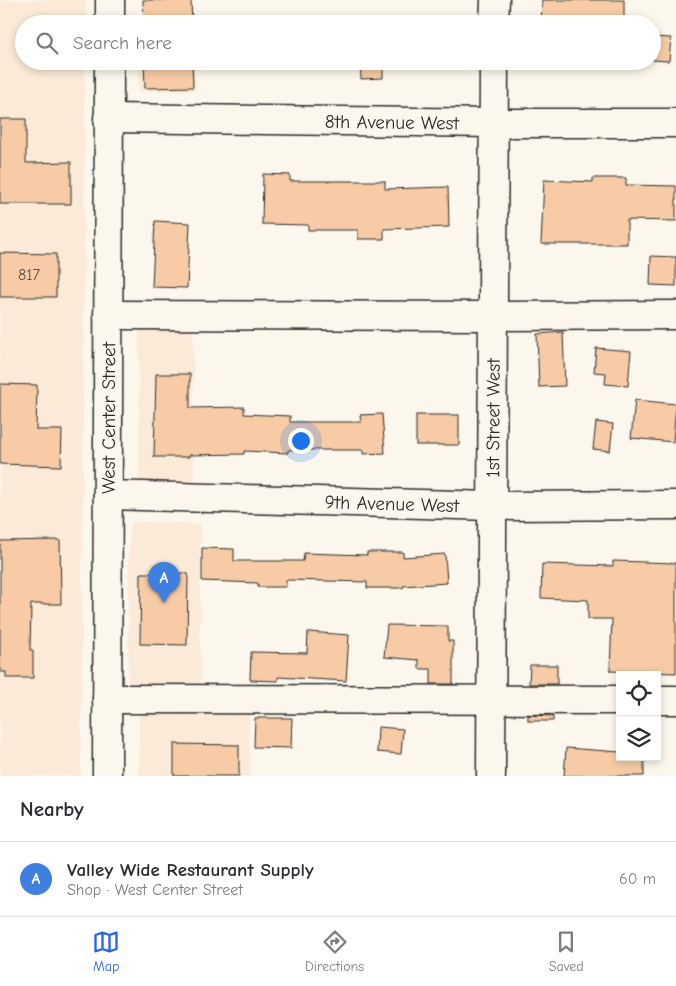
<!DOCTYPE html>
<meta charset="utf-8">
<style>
body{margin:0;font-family:"Comic Neue",sans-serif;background:#f7f7f7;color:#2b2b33}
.controls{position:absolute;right:15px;bottom:15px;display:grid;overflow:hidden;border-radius:0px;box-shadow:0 2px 8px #0003}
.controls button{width:45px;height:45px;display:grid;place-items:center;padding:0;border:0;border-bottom:1px solid #e1e1e2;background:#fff;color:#2b2b33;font:25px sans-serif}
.you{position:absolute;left:300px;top:440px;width:18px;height:18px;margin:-12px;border:4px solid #fff;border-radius:50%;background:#1a73e8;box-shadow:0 0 0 8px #1a73e833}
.badge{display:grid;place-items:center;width:32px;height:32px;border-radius:50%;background:#2563eb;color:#fff;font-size:16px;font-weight:700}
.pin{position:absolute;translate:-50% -41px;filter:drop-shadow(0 1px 2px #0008)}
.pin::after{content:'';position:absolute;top:26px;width:18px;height:15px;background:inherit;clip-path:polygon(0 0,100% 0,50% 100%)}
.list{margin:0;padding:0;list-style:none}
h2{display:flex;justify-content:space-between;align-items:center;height:65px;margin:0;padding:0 20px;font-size:21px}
h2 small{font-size:16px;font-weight:400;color:#7c7c81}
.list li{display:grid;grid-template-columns:32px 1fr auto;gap:15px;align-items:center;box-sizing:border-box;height:75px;padding:0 20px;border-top:1px solid #e1e1e2}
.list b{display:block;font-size:19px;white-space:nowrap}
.list p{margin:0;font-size:16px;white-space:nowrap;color:#7c7c81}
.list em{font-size:16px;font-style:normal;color:#7c7c81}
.icon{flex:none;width:28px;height:28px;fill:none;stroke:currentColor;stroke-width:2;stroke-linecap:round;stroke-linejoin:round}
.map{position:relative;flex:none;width:676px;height:776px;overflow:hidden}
.search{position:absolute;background:#fff;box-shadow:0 2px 8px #0003;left:15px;right:15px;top:15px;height:55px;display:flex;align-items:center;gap:12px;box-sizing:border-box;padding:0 18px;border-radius:28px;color:#7c7c81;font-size:19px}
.sheet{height:140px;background:#fff}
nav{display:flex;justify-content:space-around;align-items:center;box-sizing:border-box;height:70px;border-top:1px solid #e1e1e2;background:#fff;font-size:14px;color:#7c7c81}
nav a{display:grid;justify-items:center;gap:2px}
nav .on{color:#2563eb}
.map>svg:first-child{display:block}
.built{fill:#faead7}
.building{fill:#f6cba5;stroke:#2b2b2b}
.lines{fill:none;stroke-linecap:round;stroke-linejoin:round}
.minor-casing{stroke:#2b2b2b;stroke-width:31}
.minor{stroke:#fbf7ec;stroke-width:28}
.labels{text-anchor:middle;stroke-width:4.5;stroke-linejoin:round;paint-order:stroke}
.number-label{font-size:16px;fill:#5e534a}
.street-label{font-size:19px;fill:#2b2b2b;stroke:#fbf7ec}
</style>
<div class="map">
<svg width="676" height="776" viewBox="0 0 676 776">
<rect width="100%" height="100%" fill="#fbf7ec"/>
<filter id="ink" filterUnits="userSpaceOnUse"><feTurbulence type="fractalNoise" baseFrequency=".02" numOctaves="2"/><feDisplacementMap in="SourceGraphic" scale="10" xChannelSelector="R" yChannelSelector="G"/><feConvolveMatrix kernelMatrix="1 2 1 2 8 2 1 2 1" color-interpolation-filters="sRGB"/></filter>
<g filter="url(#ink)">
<g class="built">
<path d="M0,0H86V24H24V61H85L81,776H0Z"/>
<path d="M138,61H195V90L139,91Z"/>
<path d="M139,325H193L194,488H139Z"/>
<path d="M138,522L200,524V694H128L129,532L131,524Z"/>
<rect x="139" y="710" width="110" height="66"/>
</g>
<g class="building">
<path d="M143,0H191L192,24H144Z"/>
<path d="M542,0H624V24H541Z"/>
<path d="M652,37L671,38L669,61L652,60Z"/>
<path d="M144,61H192L193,87L145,88Z"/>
<path d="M360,61H383V78L361,79Z"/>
<path d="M0,119H26V163L71,162V204H0Z"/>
<path d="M263,174L290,175V181H385V189L448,187L449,227L384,229V239H358V230H308V225L262,224Z"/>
<path d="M593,178H626V185L676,186V221L627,220V244H541L544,180L593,182Z"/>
<path d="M155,221L190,223L187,288L152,287Z"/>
<path d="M0,253L56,254V297H0Z"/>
<path d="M651,256L676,257V286L650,285Z"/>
<path d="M563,332L565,386L539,387L537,334Z"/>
<path d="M596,348L631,351L628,386L605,384L606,373L594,372Z"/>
<path d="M156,374H190V408L244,407V414L290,416V422H361L360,415L382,414L385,453L363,454V450H288V453L244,451V454L189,455V457H154Z"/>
<path d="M0,384L37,385L36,430H62L61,466L0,464Z"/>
<path d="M635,400L676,404L673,442L631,438Z"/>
<rect x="416" y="415" width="43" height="30"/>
<path d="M596,422L613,424L610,451L593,449Z"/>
<path d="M60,540L61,604H31L30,650H33V678H6V672H0V541Z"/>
<path d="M202,548L234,549V561H303L304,553L367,555V552H403V557L445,554L447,583L403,586V588H367V582L286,580V587H258V583L202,581Z"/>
<path d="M613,561L676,563V673L610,671L612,619H588V600L541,598L542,564L613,566Z"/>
<path d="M141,573H188L187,645L140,644Z"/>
<path d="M387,625L448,626V641H453V684H431V669H419V660L384,657Z"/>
<path d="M308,632L349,635L346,681L278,677V681L250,680L251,652L307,653Z"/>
<path d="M530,665H557V684H529Z"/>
<path d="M528,715L553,716V721H528Z"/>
<path d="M255,718H292L291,748L254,747Z"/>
<path d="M378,727L403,729L401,754L377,752Z"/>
<path d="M174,744L239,745V776H174Z"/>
<path d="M566,748L620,752V757H644V776H564Z"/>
</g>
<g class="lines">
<defs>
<g id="minor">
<path d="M110,24V0"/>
<path d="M494,24L495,0"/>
<path id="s1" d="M108,118L494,123H676"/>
<path d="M108,315L492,316L676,315"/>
<path id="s2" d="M108,495L492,506L676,505"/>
<path d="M107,699L620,700"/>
<path d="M657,700H676"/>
<path id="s3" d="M107,776L109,61"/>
<path id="s4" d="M491,776L494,61"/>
</g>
</defs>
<use href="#minor" class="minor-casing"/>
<use href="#minor" class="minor"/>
</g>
</g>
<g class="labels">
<g class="number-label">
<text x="29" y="280">817</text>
</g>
<g class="street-label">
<text dy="7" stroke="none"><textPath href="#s1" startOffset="284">8th Avenue West</textPath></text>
<text dy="7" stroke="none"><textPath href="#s3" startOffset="358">West Center Street</textPath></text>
<text dy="7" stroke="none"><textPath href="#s4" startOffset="358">1st Street West</textPath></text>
<text dy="7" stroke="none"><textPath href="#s2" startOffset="284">9th Avenue West</textPath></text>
</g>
</g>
</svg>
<div class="controls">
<button><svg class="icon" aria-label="locate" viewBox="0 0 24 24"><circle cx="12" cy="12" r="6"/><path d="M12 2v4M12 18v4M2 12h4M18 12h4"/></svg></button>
<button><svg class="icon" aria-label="layers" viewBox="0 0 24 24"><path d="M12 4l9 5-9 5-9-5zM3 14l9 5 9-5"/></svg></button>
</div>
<div class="you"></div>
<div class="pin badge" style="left:164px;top:603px;background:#3f7fe0">A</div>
<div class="search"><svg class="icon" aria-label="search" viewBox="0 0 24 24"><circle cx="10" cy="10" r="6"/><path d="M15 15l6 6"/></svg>Search here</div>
</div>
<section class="sheet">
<h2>Nearby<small></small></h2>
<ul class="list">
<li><span class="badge" style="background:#3f7fe0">A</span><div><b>Valley Wide Restaurant Supply</b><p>Shop · West Center Street</p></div><em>60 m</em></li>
</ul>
</section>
<nav>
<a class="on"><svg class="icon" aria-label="map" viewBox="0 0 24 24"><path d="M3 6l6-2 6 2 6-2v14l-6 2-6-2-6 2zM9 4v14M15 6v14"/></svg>Map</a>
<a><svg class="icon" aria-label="directions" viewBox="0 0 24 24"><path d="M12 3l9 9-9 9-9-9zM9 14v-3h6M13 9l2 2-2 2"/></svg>Directions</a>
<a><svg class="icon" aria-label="saved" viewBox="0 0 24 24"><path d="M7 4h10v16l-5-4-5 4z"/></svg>Saved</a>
</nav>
